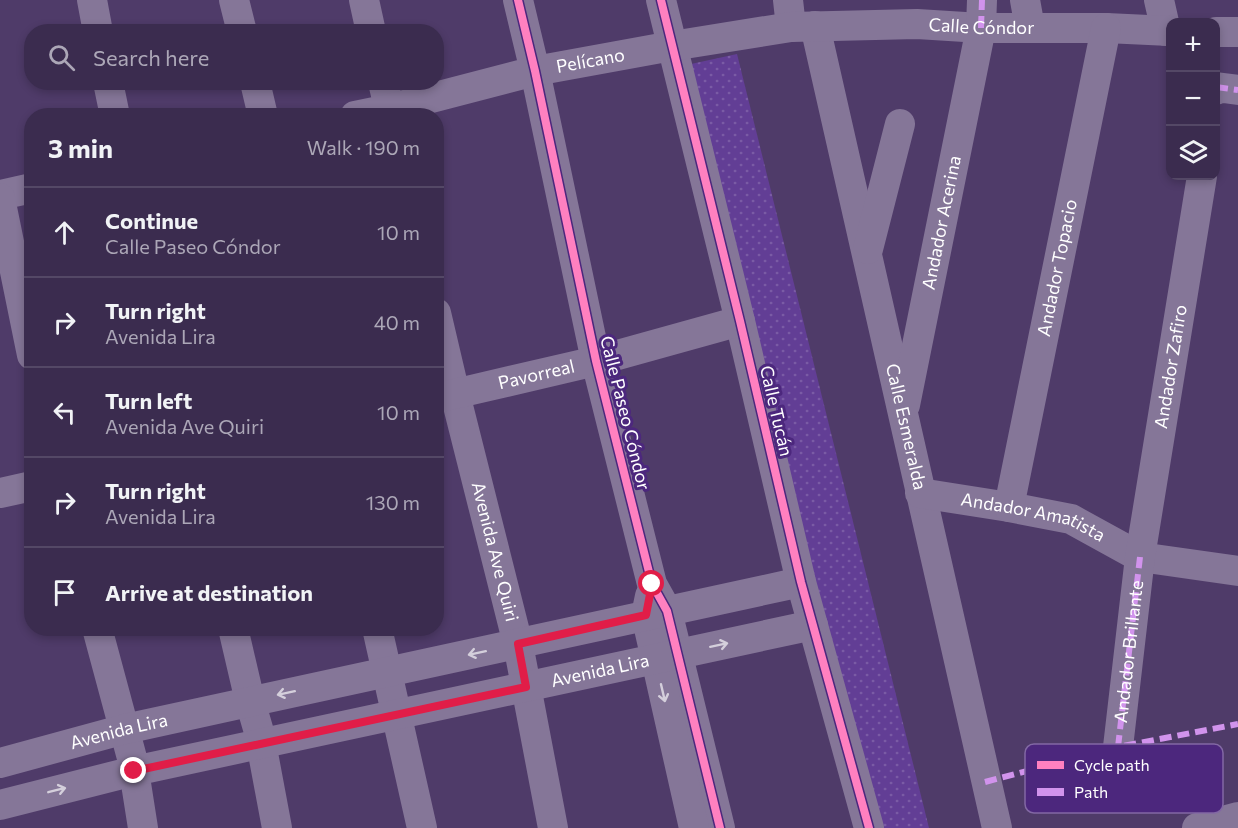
<!DOCTYPE html>
<meta charset="utf-8">
<style>
body{margin:0;font-family:Commissioner,sans-serif;background:#423456;color:#f1f3f6}
.controls{position:absolute;right:18px;top:18px;display:grid;overflow:hidden;border-radius:12px;box-shadow:0 3px 9px #0003}
.controls button{width:54px;height:54px;display:grid;place-items:center;padding:0;border:0;border-bottom:2px solid #544866;background:#3b2c4f;color:#f1f3f6;font:30px sans-serif}
.stop{position:absolute;width:18px;height:18px;margin:-14px;border:4px solid #e11d48;border-radius:50%;background:#fff}
.stop.end{background:#e11d48;border-color:#fff;box-shadow:0 2px 6px #0008}
.list{margin:0;padding:0;list-style:none}
h2{display:flex;justify-content:space-between;align-items:center;height:78px;margin:0;padding:0 24px;font-size:26px}
h2 small{font-size:20px;font-weight:400;color:#aca7b7}
.list li{display:grid;grid-template-columns:39px 1fr auto;gap:18px;align-items:center;box-sizing:border-box;height:90px;padding:0 24px;border-top:2px solid #544866}
.list b{display:block;font-size:22px;white-space:nowrap}
.list p{margin:0;font-size:20px;white-space:nowrap;color:#aca7b7}
.list em{font-size:20px;font-style:normal;color:#aca7b7}
.icon{flex:none;width:33px;height:33px;fill:none;stroke:currentColor;stroke-width:2;stroke-linecap:round;stroke-linejoin:round}
.map{position:relative;flex:none;width:1238px;height:828px;overflow:hidden}
.search{position:absolute;background:#3b2c4f;box-shadow:0 3px 9px #0003;left:24px;top:24px;width:420px;height:66px;display:flex;align-items:center;gap:15px;box-sizing:border-box;padding:0 21px;border-radius:24px;color:#aca7b7;font-size:22px}
.panel{position:absolute;background:#3b2c4f;box-shadow:0 3px 9px #0003;left:24px;top:108px;width:420px;height:528px;border-radius:24px}
.map>svg:first-child{display:block}
.grass{fill:url(#grass-dots)}
.lines{fill:none;stroke-linecap:round;stroke-linejoin:round}
.minor{stroke:#857698;stroke-width:30}
.quiet{stroke:#d193ec;stroke-width:6;stroke-dasharray:12 6;stroke-linecap:butt}
.cycleway-casing{stroke:#4c277d;stroke-width:11}
.cycleway{stroke:#ff80c0;stroke-width:8}
.oneway{stroke:#d4cfdb}
.route{stroke:#e11d48;stroke-width:8}
.labels{text-anchor:middle;stroke-width:6;stroke-linejoin:round;paint-order:stroke}
.street-label{font-size:18px;fill:#fff;stroke:#4c277d}
.key{fill:#4c277d;stroke:#8268a4;stroke-width:1.5}
.key-label{font-size:16px;fill:#fff}
</style>
<div class="map">
<svg width="1238" height="828" viewBox="0 0 1238 828">
<defs>
<pattern id="grass-dots" width="8" height="8" patternUnits="userSpaceOnUse" patternTransform="scale(1.5)"><rect width="8" height="8" fill="#623e95"/><path d="M2 2h.1M6 6h.1" fill="none" stroke="#7a5ba5" stroke-width="1.8" stroke-linecap="round"/></pattern>
</defs>
<rect width="100%" height="100%" fill="#4f3b69"/>
<path class="grass" d="M737,54L929,828H866L691,64Z"/>
<g class="lines">
<g class="minor">
<path d="M92,0L98,32"/>
<path d="M234,0L242,32"/>
<path d="M364,0L371,32"/>
<path d="M518,0L535,71L596,361L652,584L667,611L720,828"/>
<path d="M661,0L740,321L801,582L869,828"/>
<path d="M788,0L791,27"/>
<path d="M1025,0L1030,28"/>
<path d="M1159,0L1166,31"/>
<path id="s1" d="M815,26L997,828"/>
<path d="M1216,32H1238"/>
<path d="M108,82L115,116"/>
<path d="M255,82L263,116"/>
<path d="M383,82L391,116"/>
<path d="M1216,90V87L1238,90"/>
<path id="s2" d="M355,116L389,109L535,71L672,46L791,27L917,24L981,28H1106L1170,31"/>
<path d="M0,195L32,188"/>
<path d="M0,198L32,355"/>
<path d="M868,249L900,124"/>
<path id="s3" d="M436,313L455,394L518,644L553,828"/>
<path id="s4" d="M437,398L596,361L740,321"/>
<path id="s5" d="M905,405L981,28L982,0"/>
<path d="M0,493L32,486"/>
<path id="s6" d="M920,493L1009,507L1071,519L1140,557L1238,571"/>
<path id="s7" d="M1009,507L1106,28"/>
<path d="M650,596L646,615L694,828"/>
<path d="M97,628L132,758L143,828"/>
<path d="M233,628L250,701L259,732L277,828"/>
<path d="M377,628L422,828"/>
<path id="s8" d="M1118,747L1140,557L1202,176"/>
<path id="s9" d="M0,763L125,729L801,582"/>
<path id="s10" d="M0,805L134,771L813,625"/>
<path d="M1197,828L1238,817"/>
</g>
<g class="quiet">
<path d="M981,28L982,0"/>
<path d="M1216,87L1238,90"/>
<path d="M1118,747L1140,557"/>
<path d="M985,782L1118,747L1238,724"/>
</g>
<defs>
<g id="cycleway">
<path d="M518,0L535,71L596,361L652,584L667,611L720,828"/>
<path d="M661,0L740,321L801,582L869,828"/>
</g>
</defs>
<use href="#cycleway" class="cycleway-casing"/>
<use href="#cycleway" class="cycleway"/>
</g>
<defs><path id="oneway-shaft" d="M-6 0H5M1.5-3L5.5 0L1.5 3" fill="none" stroke-width="1.6" stroke-linecap="round" stroke-linejoin="round" transform="scale(1.5)"/></defs>
<g class="oneway">
<use href="#oneway-shaft" transform="translate(719 645) rotate(-12)"/>
<use href="#oneway-shaft" transform="translate(477 653) rotate(168)"/>
<use href="#oneway-shaft" transform="translate(286 693) rotate(168)"/>
<use href="#oneway-shaft" transform="translate(663 693) rotate(77)"/>
<use href="#oneway-shaft" transform="translate(57 790) rotate(-14)"/>
</g>
<g class="lines">
<path class="route" d="M134,771L526,687L518,644L646,615L652,584"/>
</g>
<g class="labels">
<g class="street-label">
<text dy="6" stroke="none"><textPath href="#s2" startOffset="636">Calle Cóndor</textPath></text>
<text dy="6" stroke="none"><textPath href="#s2" startOffset="242">Pelícano</textPath></text>
<text dy="6" stroke="none"><textPath href="#s5" startOffset="186">Andador Acerina</textPath></text>
<text dy="6" stroke="none"><textPath href="#s7" startOffset="244">Andador Topacio</textPath></text>
<text dy="6" stroke="none"><textPath href="#s8" startOffset="384">Andador Zafiro</textPath></text>
<text dy="6" stroke="none"><textPath href="#s4" startOffset="102">Pavorreal</textPath></text>
<text transform="translate(776 411) rotate(77)" y="6">Calle Tucán</text>
<text transform="translate(625 413) rotate(76)" y="6">Calle Paseo Cóndor</text>
<text dy="6" stroke="none"><textPath href="#s1" startOffset="411">Calle Esmeralda</textPath></text>
<text dy="6" stroke="none"><textPath href="#s6" startOffset="116">Andador Amatista</textPath></text>
<text dy="6" stroke="none"><textPath href="#s3" startOffset="246">Avenida Ave Quiri</textPath></text>
<text dy="6" stroke="none"><textPath href="#s8" startOffset="96">Andador Brillante</textPath></text>
<text dy="6" stroke="none"><textPath href="#s10" startOffset="615">Avenida Lira</textPath></text>
<text dy="6" stroke="none"><textPath href="#s9" startOffset="123">Avenida Lira</textPath></text>
</g>
</g>
<rect x="1025" y="744" width="198" height="69" rx="9" class="key"/>
<rect x="1037" y="761" width="27" height="8" fill="#ff80c0"/>
<rect x="1037" y="788" width="27" height="8" fill="#d193ec"/>
<g class="key-label">
<text x="1074" y="771">Cycle path</text>
<text x="1074" y="798">Path</text>
</g>
</svg>
<div class="controls">
<button>+</button>
<button>−</button>
<button><svg class="icon" aria-label="layers" viewBox="0 0 24 24"><path d="M12 4l9 5-9 5-9-5zM3 14l9 5 9-5"/></svg></button>
</div>
<div class="stop" style="left:652px;top:584px"></div>
<div class="stop end" style="left:134px;top:771px"></div>
<div class="search"><svg class="icon" aria-label="search" viewBox="0 0 24 24"><circle cx="10" cy="10" r="6"/><path d="M15 15l6 6"/></svg>Search here</div>
<section class="panel">
<h2>3 min<small>Walk · 190 m</small></h2>
<ul class="list">
<li><svg class="icon" aria-label="ahead" viewBox="0 0 24 24"><path d="M12 20V5M6 11l6-6 6 6"/></svg><div><b>Continue</b><p>Calle Paseo Cóndor</p></div><em>10 m</em></li>
<li><svg class="icon" aria-label="right" viewBox="0 0 24 24"><path d="M7 20v-9h11M14 6l5 5-5 5"/></svg><div><b>Turn right</b><p>Avenida Lira</p></div><em>40 m</em></li>
<li><svg class="icon" aria-label="left" viewBox="0 0 24 24"><path d="M17 20v-9H6M10 6l-5 5 5 5"/></svg><div><b>Turn left</b><p>Avenida Ave Quiri</p></div><em>10 m</em></li>
<li><svg class="icon" aria-label="right" viewBox="0 0 24 24"><path d="M7 20v-9h11M14 6l5 5-5 5"/></svg><div><b>Turn right</b><p>Avenida Lira</p></div><em>130 m</em></li>
<li><svg class="icon" aria-label="arrive" viewBox="0 0 24 24"><path d="M6 21V4h12l-3 4 3 4H6"/></svg><div><b>Arrive at destination</b></div></li>
</ul>
</section>
</div>
